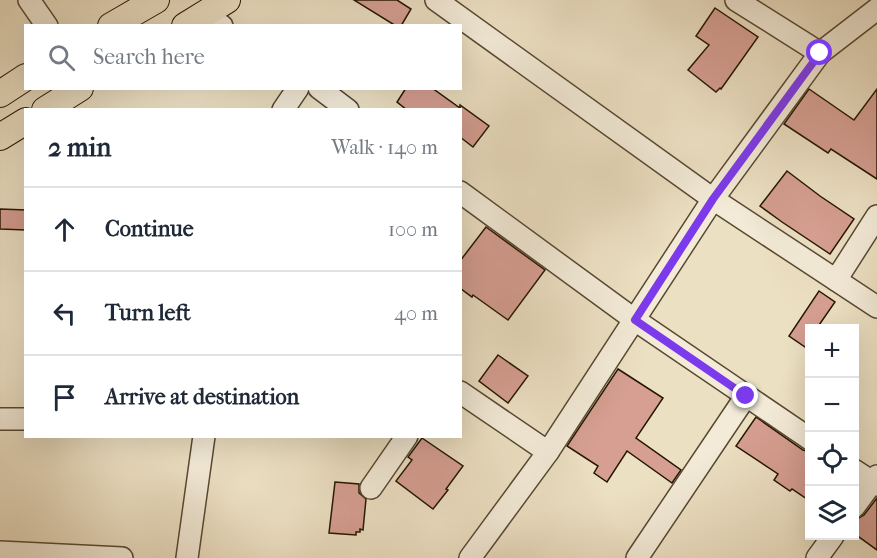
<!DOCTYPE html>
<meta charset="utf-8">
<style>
body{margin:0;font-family:"IM FELL French Canon",serif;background:#f2f2f3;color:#1f2937}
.controls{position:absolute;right:18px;bottom:18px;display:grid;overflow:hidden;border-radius:0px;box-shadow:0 6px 24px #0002}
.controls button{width:54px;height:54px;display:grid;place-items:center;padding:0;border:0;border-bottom:2px solid #e0e1e3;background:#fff;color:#1f2937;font:30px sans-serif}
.stop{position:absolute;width:18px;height:18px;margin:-14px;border:4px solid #7c3aed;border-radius:50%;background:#fff}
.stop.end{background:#7c3aed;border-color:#fff;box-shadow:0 2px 6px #0008}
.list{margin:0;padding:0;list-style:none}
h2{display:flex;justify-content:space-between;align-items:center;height:78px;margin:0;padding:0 24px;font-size:26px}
h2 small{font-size:20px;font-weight:400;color:#747a83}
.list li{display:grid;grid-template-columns:39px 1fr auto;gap:18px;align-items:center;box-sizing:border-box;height:84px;padding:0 24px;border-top:2px solid #e0e1e3}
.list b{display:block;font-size:22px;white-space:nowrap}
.list em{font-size:20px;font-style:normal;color:#747a83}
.icon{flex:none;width:33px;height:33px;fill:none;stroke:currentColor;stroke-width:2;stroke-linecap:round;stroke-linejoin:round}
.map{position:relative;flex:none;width:877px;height:558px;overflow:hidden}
.search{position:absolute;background:#fff;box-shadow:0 6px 24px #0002;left:24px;top:24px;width:438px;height:66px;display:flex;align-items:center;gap:15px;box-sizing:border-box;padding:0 21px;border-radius:0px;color:#747a83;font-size:22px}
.panel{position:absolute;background:#fff;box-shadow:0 6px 24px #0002;left:24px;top:108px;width:438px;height:330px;border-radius:0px}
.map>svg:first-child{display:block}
.building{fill:#d69f92;stroke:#251502;stroke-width:1.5}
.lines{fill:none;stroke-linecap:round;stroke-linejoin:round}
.minor-casing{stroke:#574832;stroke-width:24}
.major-casing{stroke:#251502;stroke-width:28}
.minor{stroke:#f3ebd8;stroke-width:21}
.major{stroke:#ece0c3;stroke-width:26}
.route{stroke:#7c3aed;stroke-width:8}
</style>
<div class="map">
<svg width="877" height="558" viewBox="0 0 877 558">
<rect width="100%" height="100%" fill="#ece0c3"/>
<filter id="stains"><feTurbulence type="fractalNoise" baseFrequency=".00333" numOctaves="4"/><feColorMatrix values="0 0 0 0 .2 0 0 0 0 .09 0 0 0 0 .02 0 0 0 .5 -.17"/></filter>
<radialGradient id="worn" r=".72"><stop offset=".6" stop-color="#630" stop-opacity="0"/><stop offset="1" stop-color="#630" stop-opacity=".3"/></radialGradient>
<g class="building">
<path d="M354,0H397L411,9L401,26H396Z"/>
<path d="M715,8L758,37L721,89L720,88L716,92L688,70L709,45L696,36Z"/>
<path d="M406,88H432L460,108V105L489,126L473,147L460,137V110H407L397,102Z"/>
<path d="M809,89L854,120L877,89V179L831,149L828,153L784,124Z"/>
<path d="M787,171L820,196L854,219L830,254L782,222L760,206Z"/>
<path d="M0,209L26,210V230L0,229Z"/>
<path d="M486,227L545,270L508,320L473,295L472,297L460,288V261Z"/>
<path d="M819,291L835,302L817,328H810V339L805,347L789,336Z"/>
<path d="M498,355L528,376L508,403L479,381Z"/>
<path d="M618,369L663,398L636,438L681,470L672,483L627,451L607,482L594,473L598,466L567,446Z"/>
<path d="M756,417L803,450L810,452V501L792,489L790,491L774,480L778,474L736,446Z"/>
<path d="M422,438L463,466L446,489L448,490L433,509L396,481L412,460L408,457Z"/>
<path d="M335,482L359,484V493L366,499L363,530L360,529V532H356V535L329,533Z"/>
<path d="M877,498V550L855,534V522L857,519L864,515Z"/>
</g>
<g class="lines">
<defs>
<g id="minor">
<path d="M29,0L47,26"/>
<path d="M436,0L713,199L877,307"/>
<path d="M736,0L820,53"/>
<path d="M204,14L222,26"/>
<path d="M319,88L348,110"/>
<path d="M283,110L298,88"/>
<path d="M460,192L635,320L810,439"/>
<path d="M836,280L877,216"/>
<path d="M460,392L548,452"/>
<path d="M0,419H26"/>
<path d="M854,470L877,485"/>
<path d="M371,488L407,436"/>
<path d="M854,507L877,476"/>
<path d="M0,552L122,558"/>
<path d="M187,558L204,436"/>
<path d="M470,558L548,452L713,199L820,53L877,9"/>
<path d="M637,558L746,396"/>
<path d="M817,558L833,536"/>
</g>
<g id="major">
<path d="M111,26L156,0"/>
<path d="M185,26L227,0"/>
<path d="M0,94L26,77"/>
<path d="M45,110L80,88"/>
<path d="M0,137L26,121"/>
</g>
</defs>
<use href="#minor" class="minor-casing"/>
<use href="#major" class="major-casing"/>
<use href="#minor" class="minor"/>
<use href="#major" class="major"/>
</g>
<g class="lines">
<path class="route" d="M746,396L635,320L713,199L820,53"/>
</g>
<rect width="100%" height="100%" filter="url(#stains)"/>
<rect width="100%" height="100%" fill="url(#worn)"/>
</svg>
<div class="controls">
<button>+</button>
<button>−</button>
<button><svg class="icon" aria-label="locate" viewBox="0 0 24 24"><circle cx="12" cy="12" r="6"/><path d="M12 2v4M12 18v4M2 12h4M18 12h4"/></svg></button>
<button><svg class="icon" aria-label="layers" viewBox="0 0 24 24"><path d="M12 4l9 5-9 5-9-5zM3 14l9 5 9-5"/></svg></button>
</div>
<div class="stop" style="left:820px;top:53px"></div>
<div class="stop end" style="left:746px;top:396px"></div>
<div class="search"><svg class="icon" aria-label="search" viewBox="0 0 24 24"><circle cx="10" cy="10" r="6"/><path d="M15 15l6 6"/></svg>Search here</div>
<section class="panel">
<h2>2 min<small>Walk · 140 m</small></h2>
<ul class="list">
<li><svg class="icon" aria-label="ahead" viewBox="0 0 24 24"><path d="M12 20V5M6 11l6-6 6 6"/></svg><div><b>Continue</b></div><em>100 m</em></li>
<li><svg class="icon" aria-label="left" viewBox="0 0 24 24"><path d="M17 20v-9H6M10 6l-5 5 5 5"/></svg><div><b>Turn left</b></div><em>40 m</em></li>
<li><svg class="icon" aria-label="arrive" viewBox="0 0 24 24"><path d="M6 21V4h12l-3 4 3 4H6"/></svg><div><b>Arrive at destination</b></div></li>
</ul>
</section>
</div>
